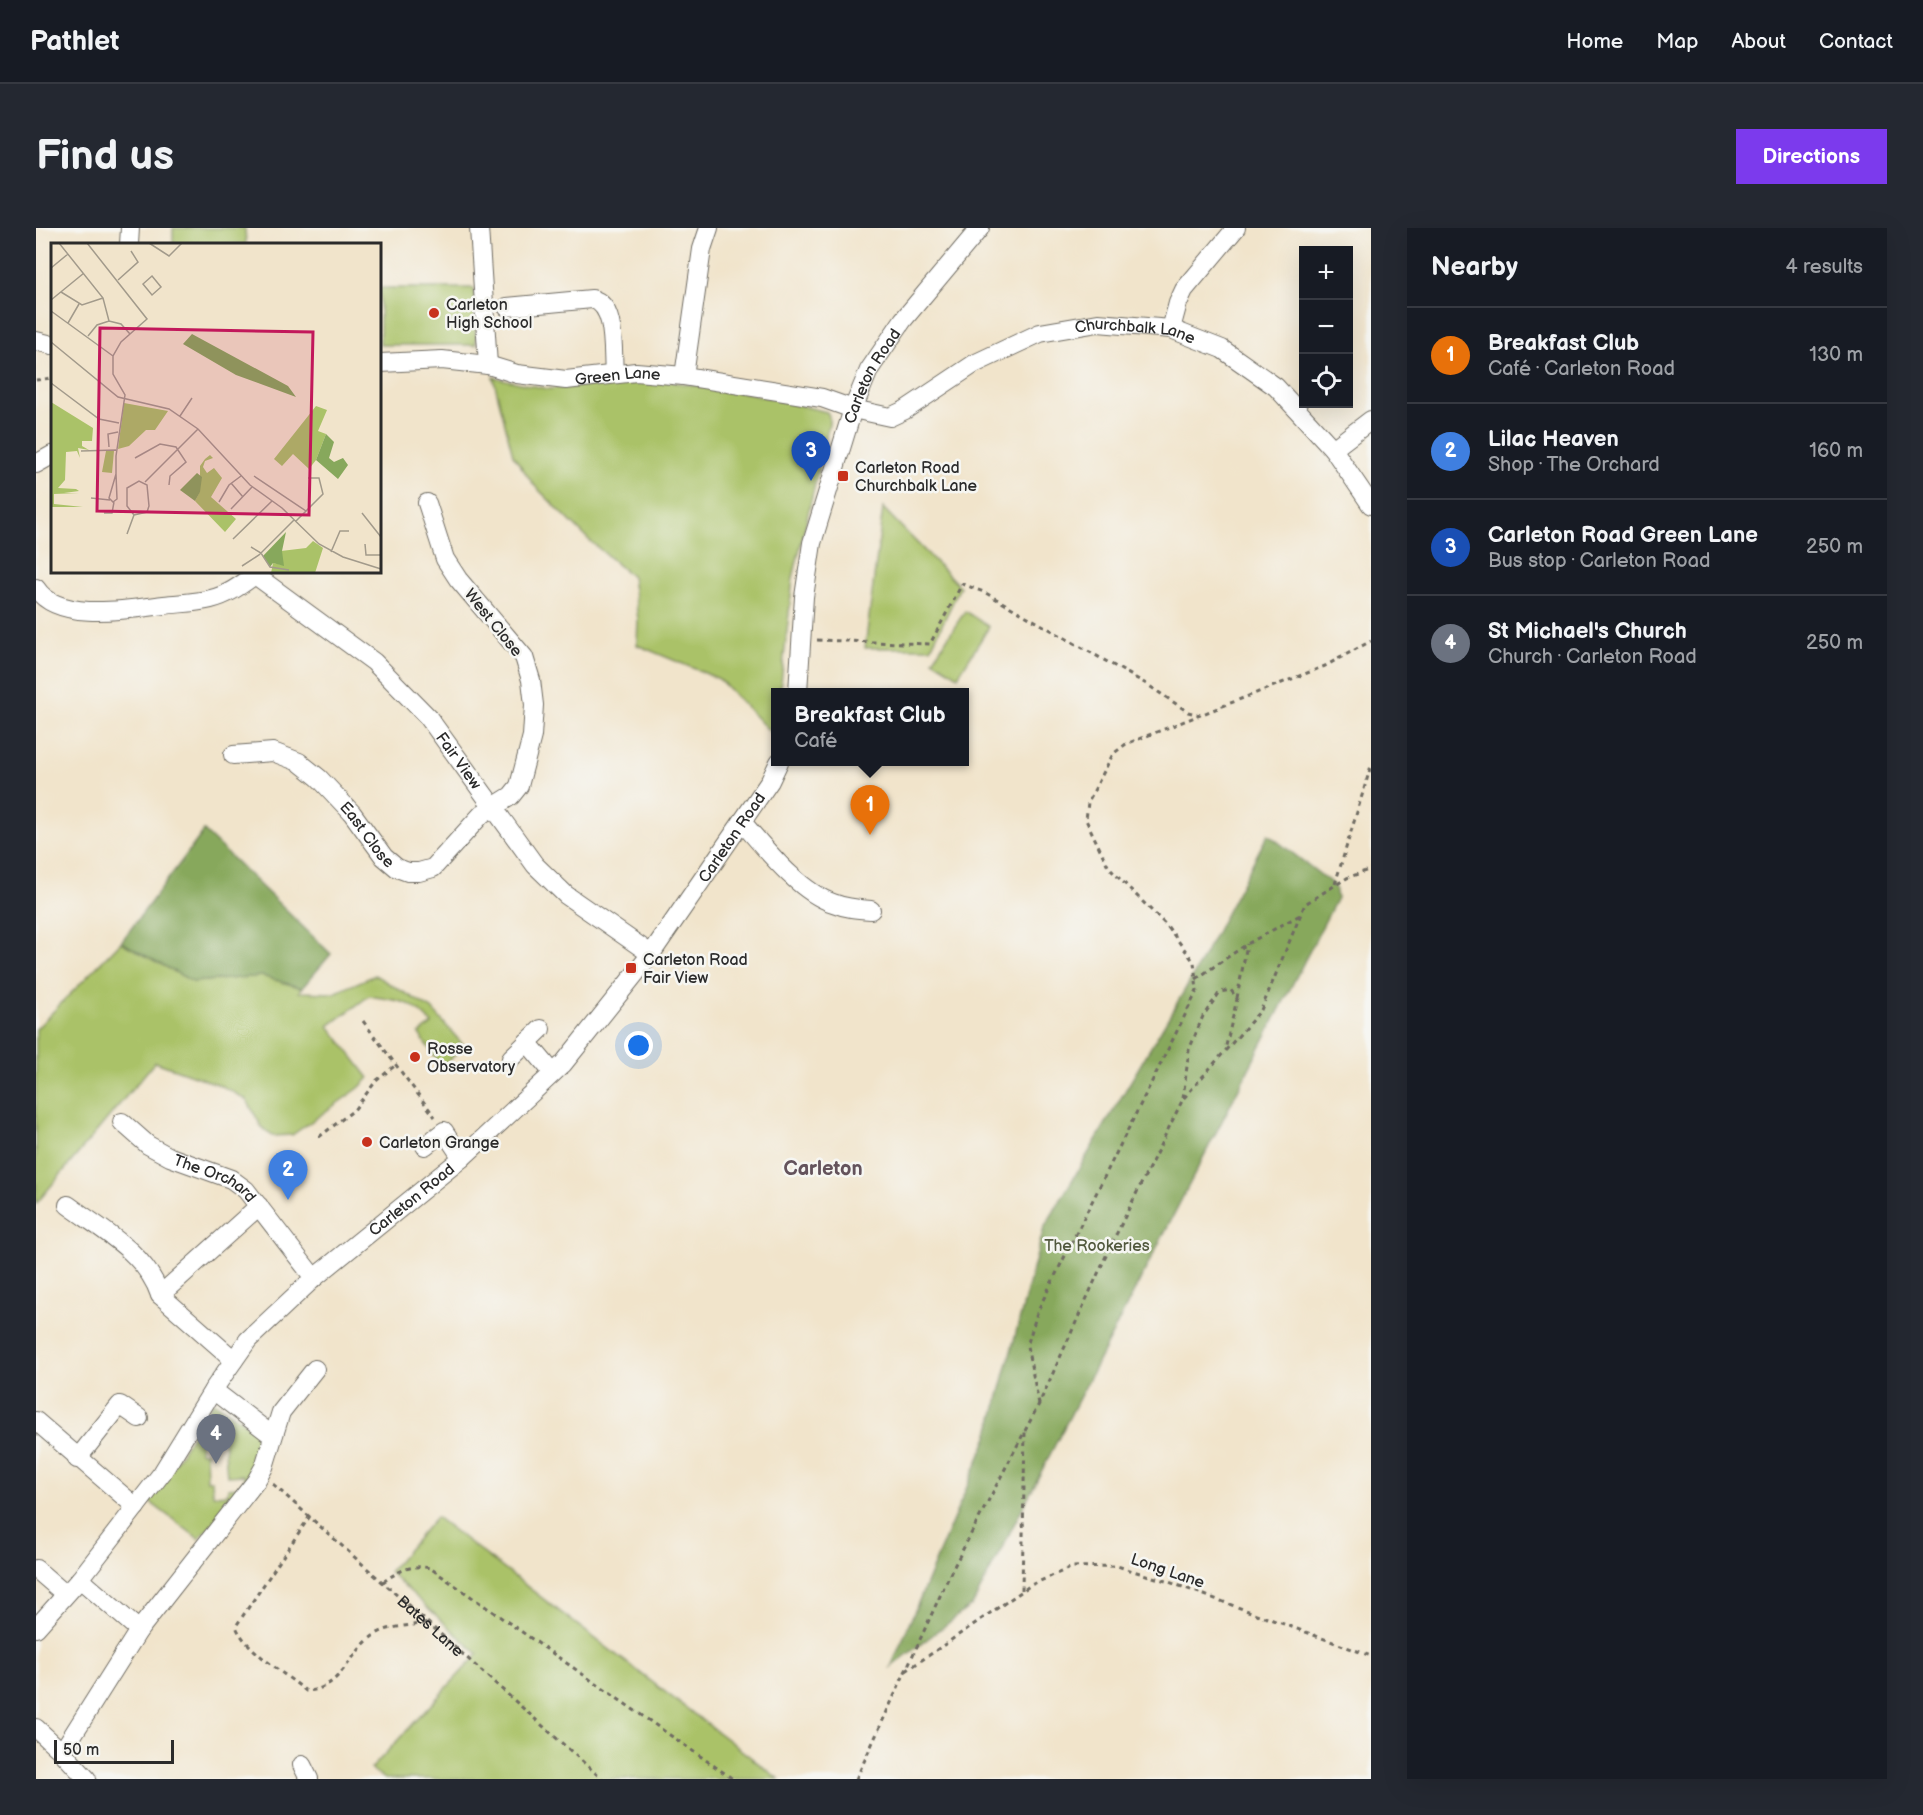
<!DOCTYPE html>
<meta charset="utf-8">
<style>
body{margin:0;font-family:"Balsamiq Sans",sans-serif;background:#242831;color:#f1f3f6}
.controls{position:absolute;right:18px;top:18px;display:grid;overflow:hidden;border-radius:0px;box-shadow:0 6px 24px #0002}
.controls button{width:54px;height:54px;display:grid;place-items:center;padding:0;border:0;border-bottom:2px solid #363941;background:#171b24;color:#f1f3f6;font:30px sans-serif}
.scale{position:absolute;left:18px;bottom:15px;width:120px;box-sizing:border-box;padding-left:6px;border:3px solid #2b2b2b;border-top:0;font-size:16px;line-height:21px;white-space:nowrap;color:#2b2b2b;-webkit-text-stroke:4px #f6f6f2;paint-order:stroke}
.you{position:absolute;left:603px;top:818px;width:21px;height:21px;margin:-15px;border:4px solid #fff;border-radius:50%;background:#1a73e8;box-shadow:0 0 0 9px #1a73e833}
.badge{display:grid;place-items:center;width:39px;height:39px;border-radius:50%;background:#7c3aed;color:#fff;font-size:20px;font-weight:700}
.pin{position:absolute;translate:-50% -50px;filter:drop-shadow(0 2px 3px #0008)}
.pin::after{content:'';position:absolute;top:32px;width:21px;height:18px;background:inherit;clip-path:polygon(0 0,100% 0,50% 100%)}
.popup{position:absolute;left:735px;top:460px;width:198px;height:78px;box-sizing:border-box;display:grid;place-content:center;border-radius:0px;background:#171b24;filter:drop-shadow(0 2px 4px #0005);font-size:20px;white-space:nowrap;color:#9ea1a6}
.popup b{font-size:22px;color:#f1f3f6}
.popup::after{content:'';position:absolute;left:50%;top:100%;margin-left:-12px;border:12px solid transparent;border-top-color:#171b24}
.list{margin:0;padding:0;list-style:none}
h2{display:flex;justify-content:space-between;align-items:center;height:78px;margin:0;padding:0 24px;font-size:26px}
h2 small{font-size:20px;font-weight:400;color:#9ea1a6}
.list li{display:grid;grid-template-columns:39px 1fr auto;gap:18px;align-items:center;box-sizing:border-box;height:96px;padding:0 24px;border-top:2px solid #363941}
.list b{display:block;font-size:22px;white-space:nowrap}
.list p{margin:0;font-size:20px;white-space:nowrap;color:#9ea1a6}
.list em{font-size:20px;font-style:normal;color:#9ea1a6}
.icon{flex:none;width:33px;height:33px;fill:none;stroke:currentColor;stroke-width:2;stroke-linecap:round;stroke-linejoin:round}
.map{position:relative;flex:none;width:1335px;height:1551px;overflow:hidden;border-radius:0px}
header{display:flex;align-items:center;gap:36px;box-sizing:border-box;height:84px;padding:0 30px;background:#171b24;border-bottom:2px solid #363941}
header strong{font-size:28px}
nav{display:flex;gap:33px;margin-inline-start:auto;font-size:21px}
.intro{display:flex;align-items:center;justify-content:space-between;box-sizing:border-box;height:144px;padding:0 36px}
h1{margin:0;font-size:42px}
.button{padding:15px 27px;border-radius:0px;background:#7c3aed;color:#fff;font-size:21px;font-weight:700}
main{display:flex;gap:36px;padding:0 36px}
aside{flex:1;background:#171b24;border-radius:0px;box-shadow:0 6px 24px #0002}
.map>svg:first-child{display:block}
.green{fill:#aac268;stroke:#6a764a;stroke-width:1.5;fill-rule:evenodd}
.forest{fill:#87a85c;stroke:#596a44;stroke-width:1.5}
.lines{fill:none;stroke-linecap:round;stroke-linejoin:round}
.minor-casing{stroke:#706c63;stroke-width:20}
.path{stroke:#706c63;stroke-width:3;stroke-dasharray:4.5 4.5;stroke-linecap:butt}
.minor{stroke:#fff;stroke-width:18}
.poi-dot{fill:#c8321e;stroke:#f6f6f2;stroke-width:2}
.labels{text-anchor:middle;stroke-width:5;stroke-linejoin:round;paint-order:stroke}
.poi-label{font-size:16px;fill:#2b2b2b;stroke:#f6f6f2;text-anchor:start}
.street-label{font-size:16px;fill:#2b2b2b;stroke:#f6f6f2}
.park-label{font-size:16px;fill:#51583d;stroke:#f6f6f2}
.quarter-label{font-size:20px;font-weight:bold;fill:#64535c;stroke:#f6f6f2}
.inset-road{fill:none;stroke:#a29a8b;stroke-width:1.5}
.view{fill:#c2185b;fill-opacity:0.15;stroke:#c2185b;stroke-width:3}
.inset-edge{fill:none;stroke:#2b2b2b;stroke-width:3}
</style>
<header>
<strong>Pathlet</strong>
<nav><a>Home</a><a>Map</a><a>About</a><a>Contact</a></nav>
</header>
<div class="intro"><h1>Find us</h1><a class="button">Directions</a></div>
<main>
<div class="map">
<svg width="1335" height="1551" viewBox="0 0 1335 1551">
<rect width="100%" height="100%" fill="#f6f6f2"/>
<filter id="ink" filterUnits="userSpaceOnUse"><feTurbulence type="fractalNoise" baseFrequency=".0167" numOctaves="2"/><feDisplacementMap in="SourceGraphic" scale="12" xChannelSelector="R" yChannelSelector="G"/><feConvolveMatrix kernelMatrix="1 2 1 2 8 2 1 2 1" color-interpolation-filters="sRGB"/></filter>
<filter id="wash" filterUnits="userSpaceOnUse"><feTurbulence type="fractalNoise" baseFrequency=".008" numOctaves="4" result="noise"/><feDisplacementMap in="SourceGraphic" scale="24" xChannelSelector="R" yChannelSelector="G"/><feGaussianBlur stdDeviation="1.35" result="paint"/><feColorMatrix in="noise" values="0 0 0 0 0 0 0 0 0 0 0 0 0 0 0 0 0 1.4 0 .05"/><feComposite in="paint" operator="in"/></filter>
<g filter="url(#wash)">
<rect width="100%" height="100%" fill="#f1e4cb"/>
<g class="green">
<path d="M137,0H209L210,16H137Z"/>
<path d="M344,60H438L440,117H344Z"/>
<path d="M457,149L512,161L622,152L712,165L791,184L793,188V196L757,350L744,464H740L738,508L683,451L601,417L602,391L596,349L553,312L498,257L477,227Z"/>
<path d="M847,280L924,359L895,420H829Z"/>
<path d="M929,383L953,399L922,448L897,432Z"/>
<path d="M85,714L157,754L226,748L266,760L263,764L298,765L339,747L396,781L428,818L406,839L383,806L396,796C373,770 366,774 333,768L293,798L333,850L323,860L256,907L236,908L225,898L211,872L184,857L119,834L0,976V801Z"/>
<path d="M177,1174L224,1205C229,1248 189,1282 163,1311L114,1274ZM188,1210L191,1248L208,1247L209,1255H204V1259L192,1260V1266L177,1267L176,1252H171L170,1224H164V1211Z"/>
<path d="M400,1289L743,1551H349L335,1541L442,1426L353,1344Z"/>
</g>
<g class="forest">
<path d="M168,603L295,726L266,760L226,748L157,754L85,714Z"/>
<path d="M1232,606L1299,658L1301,670L937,1376L855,1439L952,1209L1008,1000L1157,748Z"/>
</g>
</g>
<g filter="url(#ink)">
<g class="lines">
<defs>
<g id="minor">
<path d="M443,0L452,137"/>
<path d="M93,16L94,0"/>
<path d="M471,79L556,71C581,77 576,124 578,146"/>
<path d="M1135,101L1142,75L1148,62L1200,0"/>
<path d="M0,113L16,117"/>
<path id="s2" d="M344,135L406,132L452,137L481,146L530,152L600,144L648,148L786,170L817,181L854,189L869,182L938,136L1004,105L1062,95L1135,101L1186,121L1240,159L1297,221L1335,277"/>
<path d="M648,148L666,21L673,0"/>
<path d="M1297,221L1335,192"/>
<path d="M0,236L16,227"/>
<path id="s3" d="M219,347L338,434L392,489L499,637L530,667L615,726"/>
<path d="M0,360C22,395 95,381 128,377C143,375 160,375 175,371C192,367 205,357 219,347L220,344"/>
<path id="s4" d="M762,464L768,369L776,315L817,181L833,142L867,92L944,0"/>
<path id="s5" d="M197,527L237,524L263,534L283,550L316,585L348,629L361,640L372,644H383L397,640L446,586L475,568L483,558L496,508L498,477L495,452L488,429L422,351L409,331L391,275"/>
<path d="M706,594C729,620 763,664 797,675C809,680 822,681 835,682"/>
<path d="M491,814L517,845"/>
<path d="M475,830L505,801"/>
<path id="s6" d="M86,894L112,917L134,929L195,951L210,962L278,1050"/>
<path d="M389,918L408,903L426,930"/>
<path d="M32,977C66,1002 110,1025 124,1067L198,1132"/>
<path d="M124,1067L223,978"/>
<path d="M177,1162L237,1208"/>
<path d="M0,1193L100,1279"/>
<path d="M41,1231L84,1177L103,1190"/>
<path d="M0,1341L29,1366"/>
<path d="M44,1351L103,1402"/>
<path id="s7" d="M0,1400L44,1351L126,1245L177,1162L212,1112L278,1050L426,930L527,836L615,726L734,553L743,534"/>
<path d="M0,1500L26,1524L103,1402L220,1253L228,1239L245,1184L279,1141"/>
<path d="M26,1524L51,1551"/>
<path d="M266,1537L273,1551"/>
</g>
</defs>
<use href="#minor" class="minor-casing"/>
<g class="path">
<path d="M0,152L16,150"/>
<path d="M781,412L894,416L926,356L948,364L1112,457L1152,484L1164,487L1289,438L1335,413"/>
<path d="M1299,656L1335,538"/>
<path d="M1160,751L1211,716L1264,687"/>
<path d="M1201,770L1211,716"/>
<path d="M327,793L399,889"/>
<path d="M1147,870L1153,822L1167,788L1184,764L1195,762L1201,771L1189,822"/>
<path d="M283,909L318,882L340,853L361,836"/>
<path d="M1003,1176L991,1118L1002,1082L1161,763L1158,734L1131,698L1073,640L1050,592L1052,574L1077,526L1090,516L1164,487"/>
<path id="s1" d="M237,1256L566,1551"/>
<path d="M274,1288L200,1398C207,1420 252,1448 270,1463C308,1462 315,1416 346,1403C358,1398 380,1397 393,1395"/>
<path d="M347,1354C363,1343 374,1336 394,1340L697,1551"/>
<path d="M986,1362L989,1204"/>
<path d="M870,1443L995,1357L1036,1339L1081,1338L1133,1354L1335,1428"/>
<path d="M820,1551L915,1344L1003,1176L1074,1019L1147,871L1225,782L1269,676L1311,650L1335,641"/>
</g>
<use href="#minor" class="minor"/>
</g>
</g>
<g class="poi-dot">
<circle cx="398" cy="85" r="6"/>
<rect x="801" y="242" width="12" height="12" rx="3"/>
<rect x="589" y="734" width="12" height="12" rx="3"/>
<circle cx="379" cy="829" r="6"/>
<circle cx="331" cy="914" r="6"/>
</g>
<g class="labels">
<g class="poi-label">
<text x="410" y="82">Carleton<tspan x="410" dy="18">High School</tspan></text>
<text x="819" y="245">Carleton Road<tspan x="819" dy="18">Churchbalk Lane</tspan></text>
<text x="607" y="737">Carleton Road<tspan x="607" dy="18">Fair View</tspan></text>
<text x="391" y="826">Rosse<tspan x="391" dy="18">Observatory</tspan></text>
<text x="343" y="920">Carleton Grange</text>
</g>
<g class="street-label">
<text dy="6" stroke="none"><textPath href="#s2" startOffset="786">Churchbalk Lane</textPath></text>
<text dy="6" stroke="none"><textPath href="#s2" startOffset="240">Green Lane</textPath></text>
<text dy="6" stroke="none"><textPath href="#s4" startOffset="328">Carleton Road</textPath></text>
<text transform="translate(458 394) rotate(51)" y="6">West Close</text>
<text dy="6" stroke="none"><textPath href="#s3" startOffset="278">Fair View</textPath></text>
<text dy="6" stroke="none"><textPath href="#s5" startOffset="168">East Close</textPath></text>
<text dy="6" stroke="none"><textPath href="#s7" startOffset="1060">Carleton Road</textPath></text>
<text dy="6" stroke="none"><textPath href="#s6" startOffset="110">The Orchard</textPath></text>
<text dy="6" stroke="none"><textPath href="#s7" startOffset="574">Carleton Road</textPath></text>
<text transform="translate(1132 1342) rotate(19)" y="6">Long Lane</text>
<text dy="6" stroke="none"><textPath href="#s1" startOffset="212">Bates Lane</textPath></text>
</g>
<g class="park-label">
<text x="1061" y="1023">The Rookeries</text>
</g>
<g class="quarter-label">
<text x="787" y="947">Carleton</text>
</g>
</g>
<g transform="translate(15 15)">
<rect width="330" height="330" fill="#f1e4cb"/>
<path d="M0,159L42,185L41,198H31V203L38,207L27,205L29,215L26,208L15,209L14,237L7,245L25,246L28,248L13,250H28L3,251V261L32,264H0ZM73,160L117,168L104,187H95L78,203L67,206ZM265,163L276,167L267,188L275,191L265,217L258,226L242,211L231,223L223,216ZM55,208H63L61,230L51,229ZM159,212L162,215L154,218L152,224L156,230L163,225L171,235L160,254L185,276L174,289L144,258L149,248V223L154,216ZM262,298L272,305L264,330H220L222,320L232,322L230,308L255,305Z" fill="#aac268"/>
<path d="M141,91L237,143L245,154L185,132L132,101ZM275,191L283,199L278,215L283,219L292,215L297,222L287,236L265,217ZM146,230L151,234L149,249L144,258L129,247ZM235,289L231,308L233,323L222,320L219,324L212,313Z" fill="#87a85c"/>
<path class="inset-road" d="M8,0L52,55L58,78M36,0L96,76L70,99L62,113V131L74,152L65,213V231L66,256L62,259L58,255L65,231M98,0L118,13L131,0M0,25L17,11M101,33L110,44L101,52L92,41ZM67,37L87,19L80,8M10,49L31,62L52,55M0,57L33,30M0,68L62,113M17,80L28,61M37,93L46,82L58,78L70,81L79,91M0,99L67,154L118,166L147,186L199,242L231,265L268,301L292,314L330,326M0,140L48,176L68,180M129,173L141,155M58,204L57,191L67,189M30,208L65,207M84,215L109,201L125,204L135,219L119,233L118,242M203,233L255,268L245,278M94,239L147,186M180,240L192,254M40,255L59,257M168,259L178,242L190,233M180,266L201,244M255,268L272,251L268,235H257M53,270H61L63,259M311,270L330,294M76,291L83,272L96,269L98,263L96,242L88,238L76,245V263L83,272M182,296L221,258M314,301L315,312H330M200,304L210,310L219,324L238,327M280,309L289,288H298M191,323L208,312L243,277"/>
<path class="view" d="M49,85L262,89L258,272L46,268Z"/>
<rect width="330" height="330" class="inset-edge"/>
</g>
</svg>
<div class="controls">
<button>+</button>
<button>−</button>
<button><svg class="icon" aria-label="locate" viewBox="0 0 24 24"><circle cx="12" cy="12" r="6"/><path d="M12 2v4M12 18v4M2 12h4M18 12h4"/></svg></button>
</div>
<div class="scale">50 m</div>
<div class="you"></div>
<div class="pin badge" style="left:834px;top:607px;background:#e8710a">1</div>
<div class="popup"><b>Breakfast Club</b>Café</div>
<div class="pin badge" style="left:252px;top:972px;background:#3f7fe0">2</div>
<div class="pin badge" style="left:775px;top:253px;background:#1a4fb4">3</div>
<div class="pin badge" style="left:180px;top:1236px;background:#6b7280">4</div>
</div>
<aside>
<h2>Nearby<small>4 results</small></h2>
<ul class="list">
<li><span class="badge" style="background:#e8710a">1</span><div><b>Breakfast Club</b><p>Café · Carleton Road</p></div><em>130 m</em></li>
<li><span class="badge" style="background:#3f7fe0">2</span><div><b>Lilac Heaven</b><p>Shop · The Orchard</p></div><em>160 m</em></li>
<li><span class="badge" style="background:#1a4fb4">3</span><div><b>Carleton Road Green Lane</b><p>Bus stop · Carleton Road</p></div><em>250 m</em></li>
<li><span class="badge" style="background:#6b7280">4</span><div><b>St Michael's Church</b><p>Church · Carleton Road</p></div><em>250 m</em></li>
</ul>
</aside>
</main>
